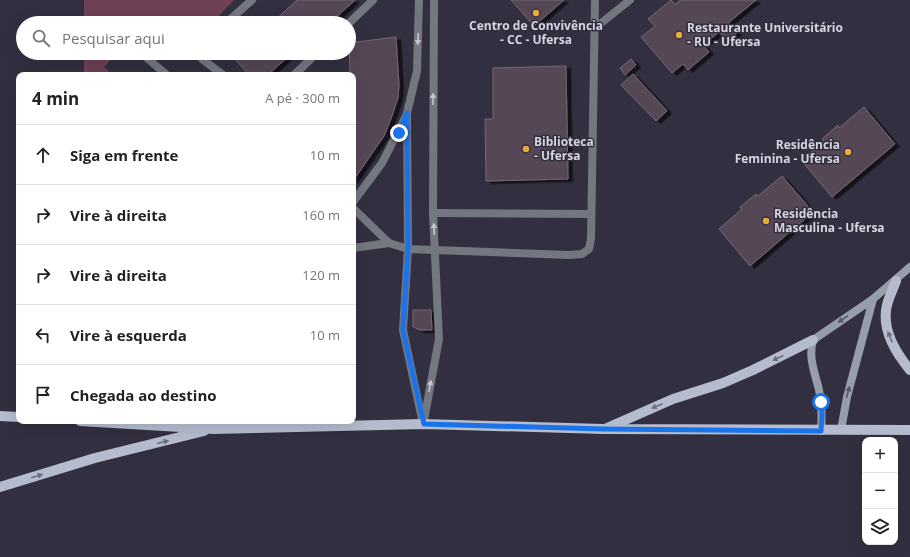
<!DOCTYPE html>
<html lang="pt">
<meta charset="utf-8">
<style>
body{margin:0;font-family:"Open Sans",sans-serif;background:#f2f2f2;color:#202124}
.controls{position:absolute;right:12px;bottom:12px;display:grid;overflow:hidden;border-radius:8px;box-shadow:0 4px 16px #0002}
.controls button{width:36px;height:36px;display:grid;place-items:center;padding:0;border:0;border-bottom:1px solid #e0e0e0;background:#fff;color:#202124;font:20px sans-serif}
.stop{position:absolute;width:12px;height:12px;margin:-9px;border:3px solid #1a73e8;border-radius:50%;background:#fff}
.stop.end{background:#1a73e8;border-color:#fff;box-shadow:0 1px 4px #0008}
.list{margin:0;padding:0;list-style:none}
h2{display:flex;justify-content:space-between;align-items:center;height:52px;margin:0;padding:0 16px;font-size:17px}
h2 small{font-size:13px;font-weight:400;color:#757577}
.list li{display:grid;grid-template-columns:26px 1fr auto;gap:12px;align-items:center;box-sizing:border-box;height:60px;padding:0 16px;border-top:1px solid #e0e0e0}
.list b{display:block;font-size:15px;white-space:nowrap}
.list em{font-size:13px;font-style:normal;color:#757577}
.icon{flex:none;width:22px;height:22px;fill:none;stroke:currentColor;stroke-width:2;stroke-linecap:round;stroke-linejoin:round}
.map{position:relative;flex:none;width:910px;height:557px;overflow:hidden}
.search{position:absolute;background:#fff;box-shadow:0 4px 16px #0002;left:16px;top:16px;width:340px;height:44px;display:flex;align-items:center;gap:10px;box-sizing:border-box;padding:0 14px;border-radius:22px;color:#757577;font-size:15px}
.panel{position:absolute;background:#fff;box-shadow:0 4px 16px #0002;left:16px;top:72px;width:340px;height:352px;border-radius:8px}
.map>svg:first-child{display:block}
.green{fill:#704055}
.building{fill:#554756;stroke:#766877;filter:url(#shadow)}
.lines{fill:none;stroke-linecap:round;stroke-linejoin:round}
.service{stroke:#73777f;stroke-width:8}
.secondary{stroke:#979eab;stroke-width:8}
.primary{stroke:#b4bccd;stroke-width:10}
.oneway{fill:#c8c7d1}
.oneway2{fill:#555665}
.oneway3{fill:#6c6e7f}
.route{stroke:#1a73e8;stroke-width:5}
.poi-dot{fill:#e7ac37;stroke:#322f40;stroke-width:1.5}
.labels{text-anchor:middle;stroke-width:3;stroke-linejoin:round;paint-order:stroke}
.poi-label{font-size:12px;font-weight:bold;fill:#d7d5e0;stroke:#322f40;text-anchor:start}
</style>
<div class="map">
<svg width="910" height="557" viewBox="0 0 910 557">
<defs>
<filter id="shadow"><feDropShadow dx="4.5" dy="2.5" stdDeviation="0" flood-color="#0009"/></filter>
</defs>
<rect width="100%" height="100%" fill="#322f40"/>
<g class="green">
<path d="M84,0H234L212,23H84Z"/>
<path d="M84,53H117L104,67L113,75H84Z"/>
</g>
<g class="building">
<path d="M297,0H355L330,23H272Z"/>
<path d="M511,0H564L534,26Z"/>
<path d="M671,0L675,4L681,0H756L728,23L737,33L727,41L719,32L703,45L709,52L688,70L683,64L672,73L641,37L655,26L648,19Z"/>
<path d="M396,37L399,85L398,98L392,116L384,136L353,181V75H350L349,43Z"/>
<path d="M239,53H292L268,75H249L234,58Z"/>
<path d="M631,59L636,65L625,75L620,68Z"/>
<path d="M566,66L568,179L486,181L485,119H493V68Z"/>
<path d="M633,74L667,111L656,121L621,85Z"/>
<path d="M864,107L895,144L832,197L801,160L824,141L822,139L838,125L839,128Z"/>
<path d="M782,176L813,212L750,266L719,229L742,209L740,207L756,194L758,196Z"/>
<path d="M413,310H431L432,330H420L413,327Z"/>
</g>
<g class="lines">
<g class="service">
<path d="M419,0L417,71L407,113L408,249L403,330L423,424"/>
<path d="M226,23L252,0"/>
<path d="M349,23L373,0"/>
<path d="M595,28L630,0"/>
<path d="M141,53L167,75"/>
<path d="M199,53L202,59L223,75"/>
<path d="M294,75L317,53"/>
<path d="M353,202L382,163L406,116"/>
<path d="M353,208L389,243"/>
<path d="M433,213L591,214"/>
<path d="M353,248L389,243L408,249L569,255L582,254L589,249L591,239L595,0"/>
<path d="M424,420L439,339L433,213L434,0"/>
</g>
<g class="secondary">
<path d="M841,430L847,397L873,299"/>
<path d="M821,431C822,417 822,404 819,390C815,373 808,358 813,340L873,299L910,267"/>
</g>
<g class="primary">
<path d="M896,281C893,289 889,297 887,305C881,329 895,352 910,370"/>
<path d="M0,416L19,417"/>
<path d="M80,421L214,429L423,424L603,429L910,430"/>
<path d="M607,428L673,399L723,383L753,370L813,340"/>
<path d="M0,487L95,458L204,431"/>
</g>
</g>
<defs><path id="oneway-solid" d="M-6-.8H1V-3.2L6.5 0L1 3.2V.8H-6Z"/></defs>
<g class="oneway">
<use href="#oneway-solid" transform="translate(418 39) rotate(93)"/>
<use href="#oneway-solid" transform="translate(433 99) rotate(-90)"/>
<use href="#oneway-solid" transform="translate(434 229) rotate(-93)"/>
<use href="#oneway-solid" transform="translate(430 386) rotate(-80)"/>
</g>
<g class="oneway2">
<use href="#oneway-solid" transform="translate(843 319) rotate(146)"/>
<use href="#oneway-solid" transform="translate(848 392) rotate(-75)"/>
</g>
<g class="oneway3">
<use href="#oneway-solid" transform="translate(890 337) rotate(-112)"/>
<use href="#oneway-solid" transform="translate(778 358) rotate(154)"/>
<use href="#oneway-solid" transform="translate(657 406) rotate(157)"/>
<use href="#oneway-solid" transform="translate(163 442) rotate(-14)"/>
<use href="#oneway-solid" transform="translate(37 476) rotate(-17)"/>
</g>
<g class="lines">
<path class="route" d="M399,133L407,113L408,249L403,330L424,424L603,429L821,431L822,415L821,402"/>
</g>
<g class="poi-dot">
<circle cx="536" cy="13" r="4"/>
<circle cx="679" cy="35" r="4"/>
<circle cx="526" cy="149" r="4"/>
<circle cx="848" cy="152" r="4"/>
<circle cx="766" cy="221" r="4"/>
</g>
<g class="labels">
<g class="poi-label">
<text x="536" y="30" text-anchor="middle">Centro de Convivência<tspan x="536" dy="14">- CC - Ufersa</tspan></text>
<text x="687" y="32">Restaurante Universitário<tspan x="687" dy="14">- RU - Ufersa</tspan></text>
<text x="534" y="146">Biblioteca<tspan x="534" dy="14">- Ufersa</tspan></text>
<text x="840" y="149" text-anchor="end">Residência<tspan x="840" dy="14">Feminina - Ufersa</tspan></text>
<text x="774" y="218">Residência<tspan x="774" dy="14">Masculina - Ufersa</tspan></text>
</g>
</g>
</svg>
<div class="controls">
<button>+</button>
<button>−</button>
<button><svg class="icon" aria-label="layers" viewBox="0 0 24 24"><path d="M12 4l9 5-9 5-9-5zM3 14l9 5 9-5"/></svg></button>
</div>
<div class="stop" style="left:821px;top:402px"></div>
<div class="stop end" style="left:399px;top:133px"></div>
<div class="search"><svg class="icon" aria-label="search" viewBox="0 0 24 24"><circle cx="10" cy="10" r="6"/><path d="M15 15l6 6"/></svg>Pesquisar aqui</div>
<section class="panel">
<h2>4 min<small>A pé · 300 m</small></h2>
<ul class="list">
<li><svg class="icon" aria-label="ahead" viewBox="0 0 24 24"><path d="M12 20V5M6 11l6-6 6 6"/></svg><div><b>Siga em frente</b></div><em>10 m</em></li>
<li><svg class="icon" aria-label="right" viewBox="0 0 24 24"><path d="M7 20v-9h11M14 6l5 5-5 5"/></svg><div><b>Vire à direita</b></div><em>160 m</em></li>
<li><svg class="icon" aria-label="right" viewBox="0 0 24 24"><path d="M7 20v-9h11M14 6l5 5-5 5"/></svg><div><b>Vire à direita</b></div><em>120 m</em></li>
<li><svg class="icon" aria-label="left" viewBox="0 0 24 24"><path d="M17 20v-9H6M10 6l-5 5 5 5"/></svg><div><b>Vire à esquerda</b></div><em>10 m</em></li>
<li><svg class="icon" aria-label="arrive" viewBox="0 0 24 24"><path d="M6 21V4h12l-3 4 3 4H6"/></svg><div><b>Chegada ao destino</b></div></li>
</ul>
</section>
</div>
